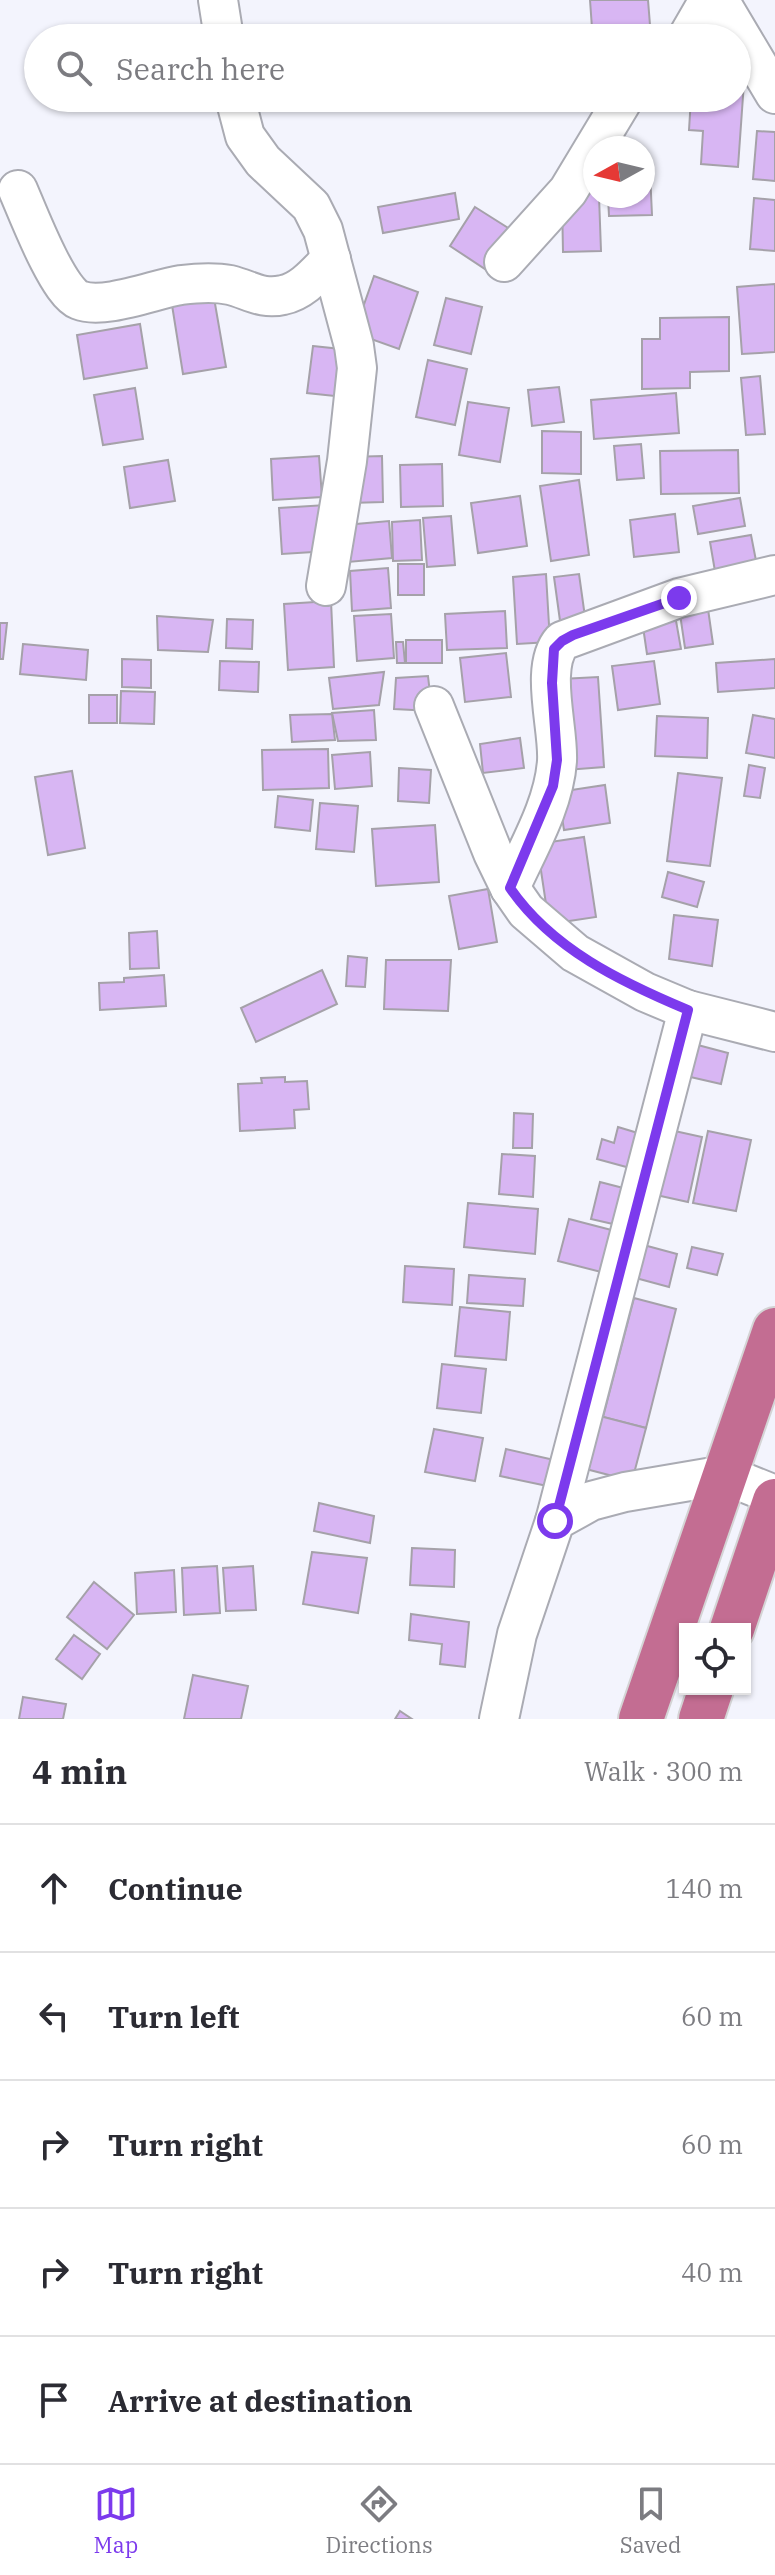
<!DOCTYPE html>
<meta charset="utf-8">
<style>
body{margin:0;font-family:"IBM Plex Serif",serif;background:#f2f2f3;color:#2b2b33}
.controls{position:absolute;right:24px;bottom:24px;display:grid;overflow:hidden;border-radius:0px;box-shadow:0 2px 6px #0004}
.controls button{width:72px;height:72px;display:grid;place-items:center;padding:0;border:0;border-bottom:2px solid #e1e1e2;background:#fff;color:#2b2b33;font:40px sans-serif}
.compass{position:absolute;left:583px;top:136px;width:72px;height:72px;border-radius:50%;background:#fff;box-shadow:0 2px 6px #0004;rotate:262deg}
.stop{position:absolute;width:24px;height:24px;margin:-18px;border:6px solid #7c3aed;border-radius:50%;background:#fff}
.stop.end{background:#7c3aed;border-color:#fff;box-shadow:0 2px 8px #0008}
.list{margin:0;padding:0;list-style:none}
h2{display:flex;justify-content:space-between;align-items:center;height:104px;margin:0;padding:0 32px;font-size:34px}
h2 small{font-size:26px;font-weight:400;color:#7c7c81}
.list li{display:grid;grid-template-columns:52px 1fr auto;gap:24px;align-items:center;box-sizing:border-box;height:128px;padding:0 32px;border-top:2px solid #e1e1e2}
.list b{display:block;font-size:30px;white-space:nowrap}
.list em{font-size:26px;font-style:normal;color:#7c7c81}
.icon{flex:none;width:44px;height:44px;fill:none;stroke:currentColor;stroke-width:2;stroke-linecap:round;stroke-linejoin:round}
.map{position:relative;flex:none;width:775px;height:1719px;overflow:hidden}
.search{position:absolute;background:#fff;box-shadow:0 2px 6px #0004;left:24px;right:24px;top:24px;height:88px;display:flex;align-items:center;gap:20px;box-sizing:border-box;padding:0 28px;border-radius:44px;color:#7c7c81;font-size:30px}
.sheet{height:744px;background:#fff}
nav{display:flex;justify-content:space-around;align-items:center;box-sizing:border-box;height:112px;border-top:2px solid #e1e1e2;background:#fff;font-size:22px;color:#7c7c81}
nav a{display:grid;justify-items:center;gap:4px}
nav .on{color:#7c3aed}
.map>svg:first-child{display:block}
.building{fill:#d8b6f3;stroke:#a5a1a9;stroke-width:2}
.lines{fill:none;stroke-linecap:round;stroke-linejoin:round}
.minor-casing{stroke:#aaabb3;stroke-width:42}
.highway-casing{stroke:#d4d4d5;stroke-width:48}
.minor{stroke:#fff;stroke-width:38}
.highway{stroke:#c36d92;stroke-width:44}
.route{stroke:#7c3aed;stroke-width:10}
</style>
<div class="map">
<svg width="775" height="1719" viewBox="0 0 775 1719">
<rect width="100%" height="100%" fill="#f3f4fd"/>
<g class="building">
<path d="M590,0H648L650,25L592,28Z"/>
<path d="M737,81L744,82L738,167L701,164L703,131L689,130L691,98H737Z"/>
<path d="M572,98H606L604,107Z"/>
<path d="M757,131L775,132V181L753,179Z"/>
<path d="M643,172H650L652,215L609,216L608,196H643Z"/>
<path d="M595,183V196H599L601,251L563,252L562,200Z"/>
<path d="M455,193L459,219L383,233L378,207Z"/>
<path d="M754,198L775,200V251L750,249Z"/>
<path d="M475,207L513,231L488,271L450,246Z"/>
<path d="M374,276L418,292L399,349L354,333Z"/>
<path d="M775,284V352L742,354L737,287Z"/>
<path d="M214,298L226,367L183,374L172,305Z"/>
<path d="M446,298L482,307L471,354L434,345Z"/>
<path d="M729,317V371L690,372V388L642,389V339H660V318Z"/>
<path d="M140,324L147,368L84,379L77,335Z"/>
<path d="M313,346L350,350L344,397L307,393Z"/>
<path d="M428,360L467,369L455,425L416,417Z"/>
<path d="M760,376L765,434L746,435L741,378Z"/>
<path d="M559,387L564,422L532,426L528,390Z"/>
<path d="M135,388L143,439L103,445L94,395Z"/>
<path d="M676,393L679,433L594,439L591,400Z"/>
<path d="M468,402L509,408L500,462L459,455Z"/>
<path d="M542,431L581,432V474L542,473Z"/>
<path d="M641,444L644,478L617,480L614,446Z"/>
<path d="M738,450L739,493L661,494L660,451Z"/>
<path d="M319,456L322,497L273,500L271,459Z"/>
<path d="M382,456L383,502L350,503L349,457Z"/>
<path d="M168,460L175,501L130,508L124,467Z"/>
<path d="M442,464L443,506L401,507L400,465Z"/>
<path d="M579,480L589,555L551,561L540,486Z"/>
<path d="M520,496L527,546L478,553L471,503Z"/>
<path d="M740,498L745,526L698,534L693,506Z"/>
<path d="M326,505L329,551L282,554L279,508Z"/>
<path d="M675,514L679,552L634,557L630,520Z"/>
<path d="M451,516L455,565L427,567L423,518Z"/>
<path d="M420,520L422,560L393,561L392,522Z"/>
<path d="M389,521L392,558L348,562L345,525Z"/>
<path d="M751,535L759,576L717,583L710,542Z"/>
<rect x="398" y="564" width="26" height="31"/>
<path d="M388,568L391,608L352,611L350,571Z"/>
<path d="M546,574L550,642L517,644L513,577Z"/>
<path d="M579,574L586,624L561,628L554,577Z"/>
<path d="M331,601L334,667L288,670L284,604Z"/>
<path d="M708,609L713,644L685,648L680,614Z"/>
<path d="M505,611L507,648L447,650L445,614Z"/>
<path d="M391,614L394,658L357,661L354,616Z"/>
<path d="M675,615L681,649L647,654L642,620Z"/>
<path d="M157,616L213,620L208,652L158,650Z"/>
<path d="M227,619L253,620L252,649L226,648Z"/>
<path d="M0,623H7L3,659H0Z"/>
<rect x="406" y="640" width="36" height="23"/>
<path d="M396,642H403L405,663H397Z"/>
<path d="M23,644L88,650L86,680L20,674Z"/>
<path d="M506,653L511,697L465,702L460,658Z"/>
<path d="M122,659L151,660V688L122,687Z"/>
<path d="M775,659V688L718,692L716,663Z"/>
<path d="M220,661L259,662L258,692L219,690Z"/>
<path d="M654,661L660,704L618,710L612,666Z"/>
<path d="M384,672L379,705L333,709L329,678Z"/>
<path d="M428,676L432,711L394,709L396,678Z"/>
<path d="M598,677L604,767L566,770L561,679Z"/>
<path d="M121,691L155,692L154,724L120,723Z"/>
<rect x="89" y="695" width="28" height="28"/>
<path d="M374,710L376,740L338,741L332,713Z"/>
<path d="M332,714L335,740L292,742L290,715Z"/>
<path d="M753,715L775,719V758L746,753Z"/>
<path d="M657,716L708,718L707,758L655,756Z"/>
<path d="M520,738L524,768L483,773L480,744Z"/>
<path d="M328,749L329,788L263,790L262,750Z"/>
<path d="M370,752L372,786L335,789L332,755Z"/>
<path d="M749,765L765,768L760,798L744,796Z"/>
<path d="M399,768L431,770L429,803L398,801Z"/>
<path d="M72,771L85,848L48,855L35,777Z"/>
<path d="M678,773L722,778L710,866L667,861Z"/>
<path d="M605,785L610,823L564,830L558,792Z"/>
<path d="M278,796L313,800L310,831L275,827Z"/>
<path d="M320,803L358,806L354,852L316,849Z"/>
<path d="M435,825L439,882L376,886L372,829Z"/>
<path d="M584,837L596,917L549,924L537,844Z"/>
<path d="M668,872L704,882L697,907L662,897Z"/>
<path d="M488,889L497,942L459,949L449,896Z"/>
<path d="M674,915L718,920L712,966L669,959Z"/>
<path d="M157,931L159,968L130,969L129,933Z"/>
<path d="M348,956L367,958L365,987L346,986Z"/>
<path d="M386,960H451L448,1011L384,1009Z"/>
<path d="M322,970L337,1004L256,1042L241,1008Z"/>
<path d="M164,975L166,1006L100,1010L99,983L124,982V978Z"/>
<path d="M694,1044L728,1053L721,1084L686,1076Z"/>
<path d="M285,1077V1082L307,1081L309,1109L294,1110L295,1128L240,1131L238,1084L262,1083L261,1078Z"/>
<path d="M514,1113L533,1114L532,1148H513Z"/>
<path d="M618,1127L651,1137L641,1171L597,1159L602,1139L614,1143Z"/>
<path d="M661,1128L702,1137L688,1202L647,1193Z"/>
<path d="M708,1131L751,1140L736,1211L693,1203Z"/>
<path d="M502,1154L535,1156L533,1197L499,1194Z"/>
<path d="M600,1182L635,1191L626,1227L591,1219Z"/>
<path d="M468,1203L538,1209L535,1254L464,1247Z"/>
<path d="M569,1219L623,1233L613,1275L558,1261Z"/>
<path d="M640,1244L677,1254L669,1287L632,1277Z"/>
<path d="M692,1247L723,1254L717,1275L687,1268Z"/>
<path d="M405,1266L454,1269L452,1305L403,1302Z"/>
<path d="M469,1275L525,1279L523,1306L467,1303Z"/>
<path d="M634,1298L676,1309L646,1428L603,1417Z"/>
<path d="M460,1307L510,1312L506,1360L455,1356Z"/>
<path d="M442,1364L486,1369L481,1413L437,1408Z"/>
<path d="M596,1415L646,1428L632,1481L582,1468Z"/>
<path d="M434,1429L483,1438L475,1481L425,1472Z"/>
<path d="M506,1449L563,1462L557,1488L500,1476Z"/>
<path d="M319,1503L374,1516L370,1543L314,1531Z"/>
<path d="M412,1548L455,1550L454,1587L410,1585Z"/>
<path d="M312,1552L367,1558L358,1613L303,1604Z"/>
<path d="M217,1566L220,1613L184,1615L182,1568Z"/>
<path d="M253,1566L256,1610L226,1611L223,1568Z"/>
<path d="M174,1570L176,1612L137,1614L135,1573Z"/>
<path d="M94,1582L134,1615L107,1649L67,1617Z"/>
<path d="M411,1614L469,1622L465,1667L440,1664L442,1644L409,1640Z"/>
<path d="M74,1635L100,1654L82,1679L56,1659Z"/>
<path d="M193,1675L248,1686L241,1719H184Z"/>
<path d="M23,1697L66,1704L63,1719H19Z"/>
<path d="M400,1711L412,1719H395Z"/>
</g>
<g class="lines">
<defs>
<g id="minor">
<path d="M218,0L224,38"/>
<path d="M719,0L775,94"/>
<path d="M687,38L709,0"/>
<path d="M235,98L245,136L263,161L311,206L323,230L354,346L357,368L347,461L326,586"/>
<path d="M18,190C28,213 58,292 79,300C104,310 155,289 181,285C197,283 215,282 230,285C250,290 262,300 283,295C303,291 317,273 331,259"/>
<path d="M504,262L568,191L624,98"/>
<path d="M434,706L493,853L510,888L526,911L575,953L645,992L688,1010L775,1032"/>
<path d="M510,888C528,848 554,805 557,761C559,728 539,667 562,641L679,598L775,575"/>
<path d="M555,1521L688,1010"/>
<path d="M499,1719L517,1634L555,1521L591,1501L625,1492L725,1475L775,1495"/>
</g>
<g id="highway">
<path d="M732,1629L775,1501"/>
<path d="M641,1719L775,1330"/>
<path d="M701,1719L711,1689"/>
</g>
</defs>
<use href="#minor" class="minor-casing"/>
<use href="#highway" class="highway-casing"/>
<use href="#minor" class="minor"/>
<use href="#highway" class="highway"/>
</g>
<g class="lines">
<path class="route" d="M555,1521L688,1010C621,982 552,949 510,888L553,786L557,760L552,683L554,649L562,641L573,635L679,598"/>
</g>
</svg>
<div class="controls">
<button><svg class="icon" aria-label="locate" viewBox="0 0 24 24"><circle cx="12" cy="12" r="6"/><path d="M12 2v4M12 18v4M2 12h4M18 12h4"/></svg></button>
</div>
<svg class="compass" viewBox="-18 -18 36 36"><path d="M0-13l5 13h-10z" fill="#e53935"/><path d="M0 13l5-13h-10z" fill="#7c7c81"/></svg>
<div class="stop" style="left:555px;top:1521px"></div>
<div class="stop end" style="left:679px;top:598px"></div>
<div class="search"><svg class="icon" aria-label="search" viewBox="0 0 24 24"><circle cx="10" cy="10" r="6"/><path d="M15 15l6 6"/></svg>Search here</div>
</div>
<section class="sheet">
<h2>4 min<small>Walk · 300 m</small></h2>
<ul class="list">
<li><svg class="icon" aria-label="ahead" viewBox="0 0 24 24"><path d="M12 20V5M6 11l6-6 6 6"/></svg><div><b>Continue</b></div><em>140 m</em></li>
<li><svg class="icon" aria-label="left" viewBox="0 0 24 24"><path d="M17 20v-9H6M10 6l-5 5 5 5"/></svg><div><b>Turn left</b></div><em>60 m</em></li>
<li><svg class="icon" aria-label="right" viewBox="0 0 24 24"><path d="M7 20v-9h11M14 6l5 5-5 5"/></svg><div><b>Turn right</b></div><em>60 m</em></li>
<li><svg class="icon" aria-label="right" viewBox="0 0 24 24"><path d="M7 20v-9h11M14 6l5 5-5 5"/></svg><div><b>Turn right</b></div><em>40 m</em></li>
<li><svg class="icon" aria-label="arrive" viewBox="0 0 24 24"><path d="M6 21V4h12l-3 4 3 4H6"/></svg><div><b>Arrive at destination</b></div></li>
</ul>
</section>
<nav>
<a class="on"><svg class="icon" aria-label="map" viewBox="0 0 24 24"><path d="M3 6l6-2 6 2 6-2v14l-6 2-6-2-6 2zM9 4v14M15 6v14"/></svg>Map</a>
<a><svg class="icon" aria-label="directions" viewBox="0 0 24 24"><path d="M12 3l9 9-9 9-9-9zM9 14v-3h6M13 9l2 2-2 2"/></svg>Directions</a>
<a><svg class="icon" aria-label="saved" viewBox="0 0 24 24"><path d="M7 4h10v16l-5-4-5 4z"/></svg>Saved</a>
</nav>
